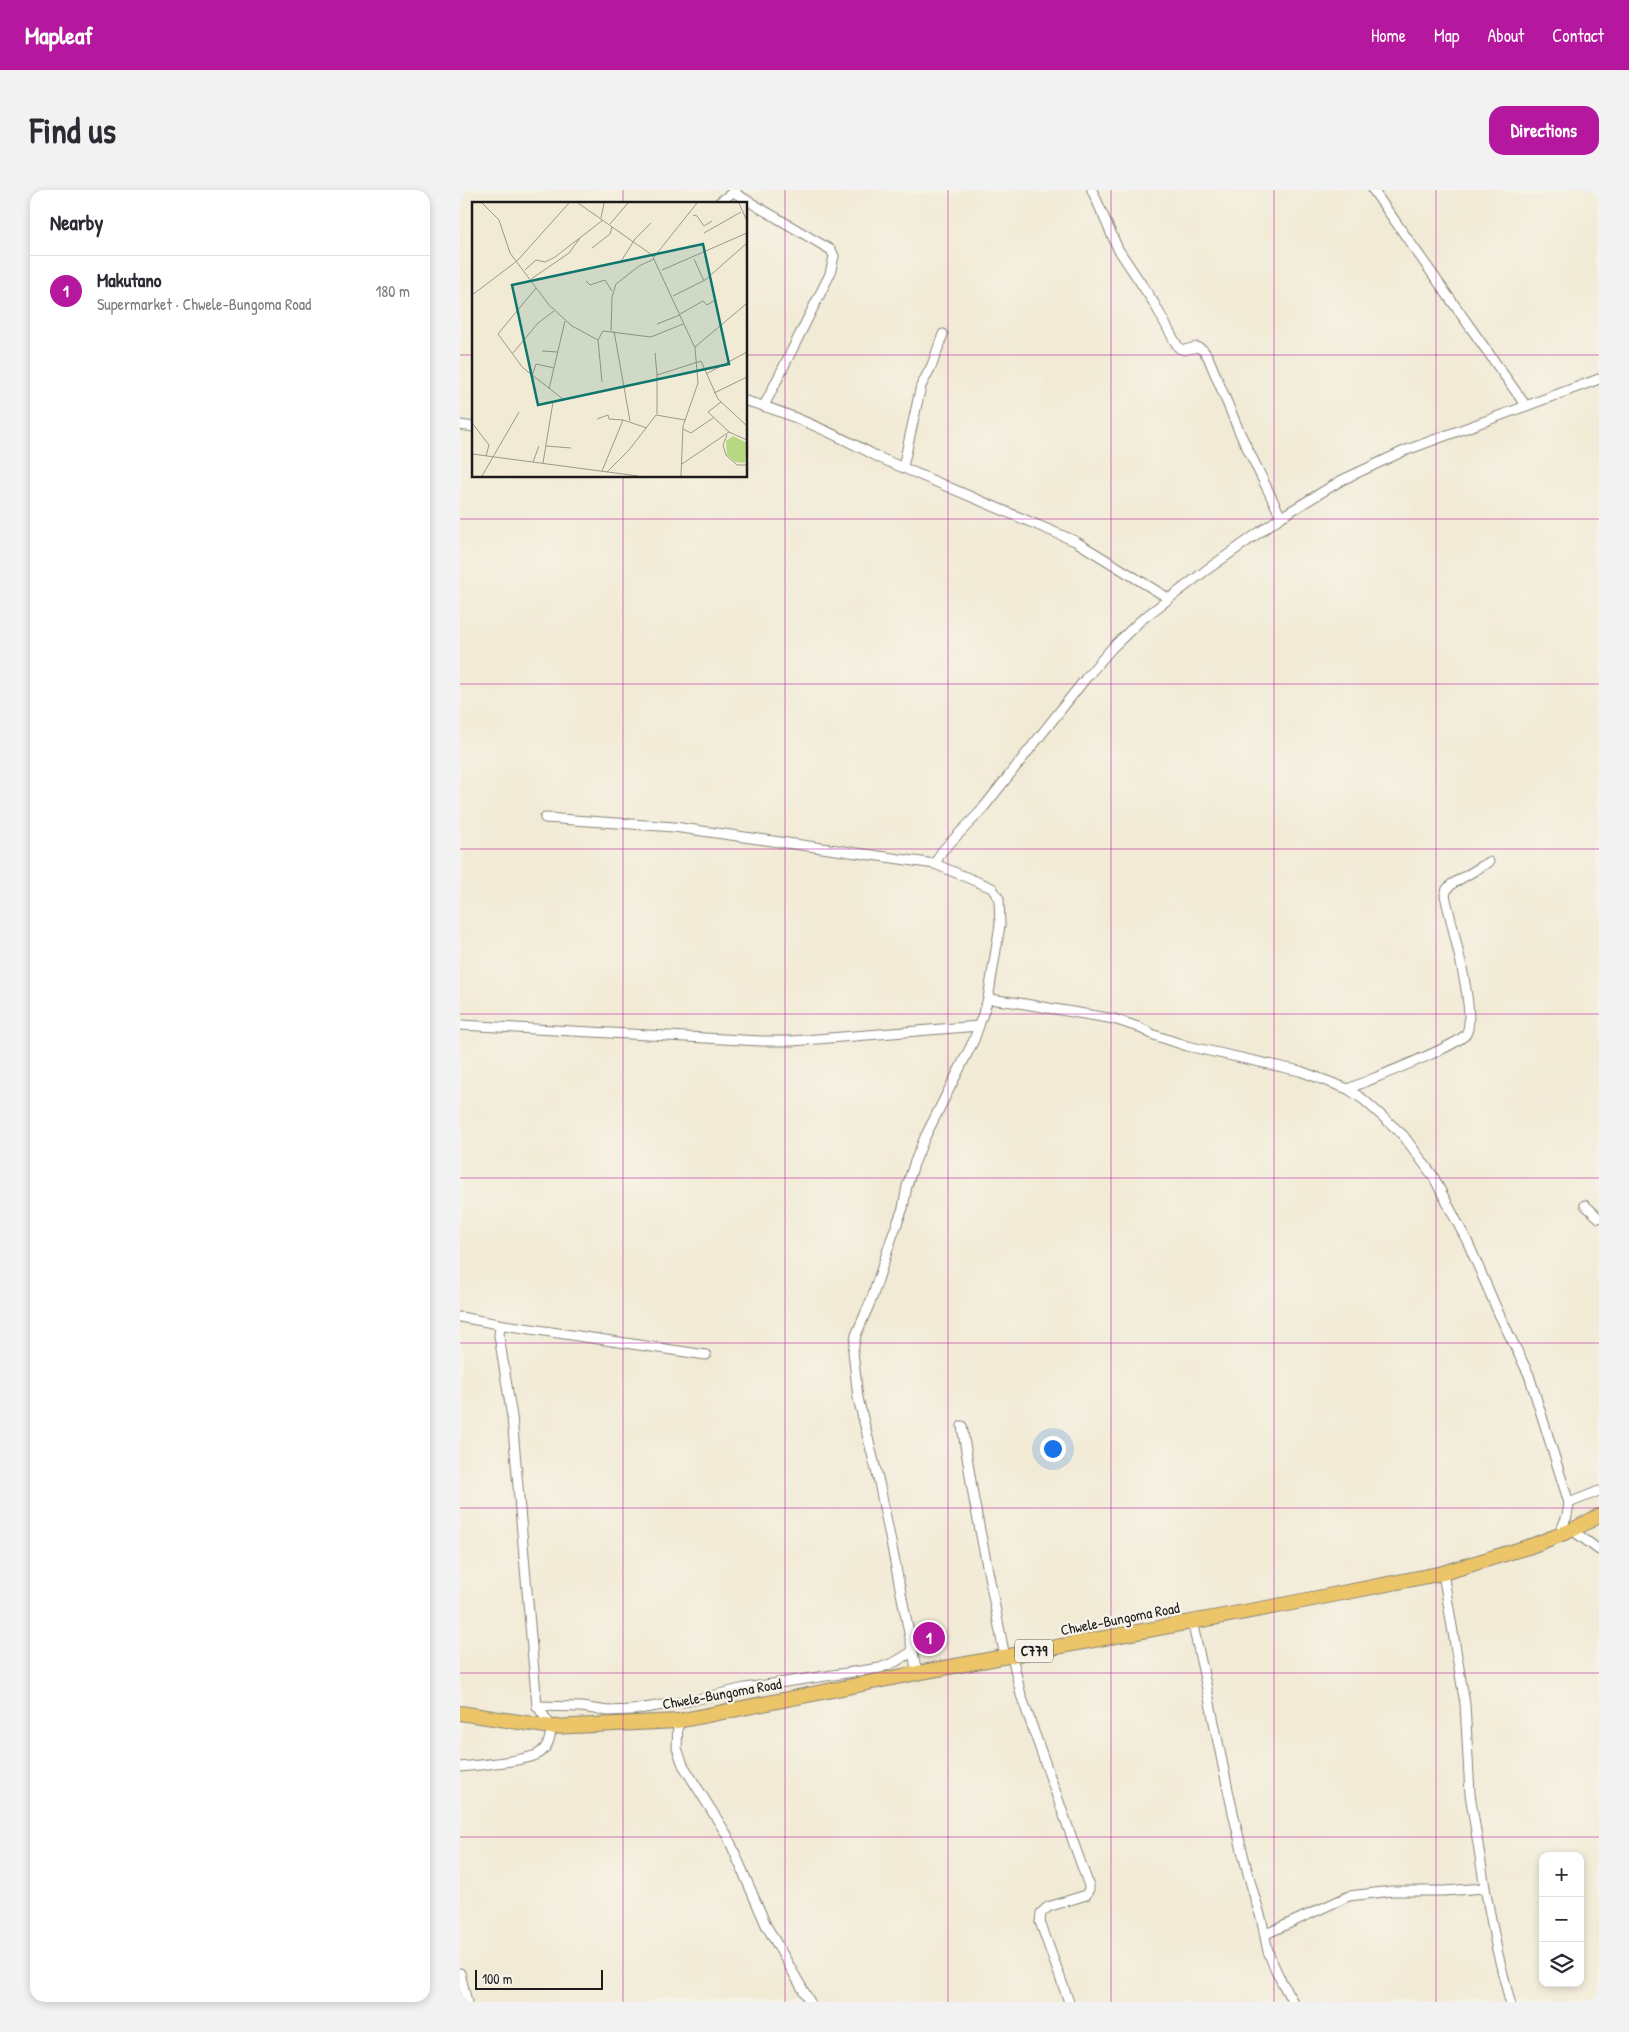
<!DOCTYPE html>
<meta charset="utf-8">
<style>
body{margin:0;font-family:"Patrick Hand",sans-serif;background:#f2f2f3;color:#2b2b33}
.controls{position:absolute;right:15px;bottom:15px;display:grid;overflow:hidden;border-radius:10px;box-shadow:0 2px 8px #0003}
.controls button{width:45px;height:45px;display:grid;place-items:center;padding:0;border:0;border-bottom:1px solid #e1e1e2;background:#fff;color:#2b2b33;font:25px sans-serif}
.scale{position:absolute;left:15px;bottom:12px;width:128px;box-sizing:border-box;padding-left:5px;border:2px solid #1c1c1c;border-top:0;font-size:14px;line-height:18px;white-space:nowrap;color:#1c1c1c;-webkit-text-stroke:4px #f7f3e8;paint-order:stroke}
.you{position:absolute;left:592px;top:1258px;width:18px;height:18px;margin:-12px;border:4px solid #fff;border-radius:50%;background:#1a73e8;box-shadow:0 0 0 8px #1a73e833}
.badge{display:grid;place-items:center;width:32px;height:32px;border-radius:50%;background:#b5179e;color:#fff;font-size:16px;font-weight:700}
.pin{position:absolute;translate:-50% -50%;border:2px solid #fff;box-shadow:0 1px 5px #0006}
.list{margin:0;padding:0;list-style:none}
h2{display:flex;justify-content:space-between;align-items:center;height:65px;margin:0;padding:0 20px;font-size:21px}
h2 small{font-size:16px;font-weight:400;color:#7c7c81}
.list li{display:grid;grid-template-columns:32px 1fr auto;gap:15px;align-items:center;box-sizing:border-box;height:70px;padding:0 20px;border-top:1px solid #e1e1e2}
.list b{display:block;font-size:19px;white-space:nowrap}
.list p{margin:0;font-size:16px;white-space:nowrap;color:#7c7c81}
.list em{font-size:16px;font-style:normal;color:#7c7c81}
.icon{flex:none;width:28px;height:28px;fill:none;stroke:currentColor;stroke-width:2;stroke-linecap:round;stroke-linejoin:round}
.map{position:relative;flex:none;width:1139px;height:1812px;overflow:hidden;border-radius:15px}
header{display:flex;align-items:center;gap:30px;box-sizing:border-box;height:70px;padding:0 25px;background:#b5179e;color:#fff}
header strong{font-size:24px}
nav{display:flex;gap:28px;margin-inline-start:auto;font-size:18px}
.intro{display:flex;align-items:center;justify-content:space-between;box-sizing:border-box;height:120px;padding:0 30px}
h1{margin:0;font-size:35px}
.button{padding:12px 22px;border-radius:15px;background:#b5179e;color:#fff;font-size:18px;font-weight:700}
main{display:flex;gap:30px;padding:0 30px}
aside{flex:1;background:#fff;border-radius:15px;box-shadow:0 2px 8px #0003}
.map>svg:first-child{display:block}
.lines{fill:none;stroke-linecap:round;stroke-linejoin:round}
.street-casing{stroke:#868378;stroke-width:11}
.primary-casing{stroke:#868378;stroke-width:16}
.street{stroke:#fff;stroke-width:9}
.primary{stroke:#ecc569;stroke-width:14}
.grid{fill:none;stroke:#b5179e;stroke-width:1;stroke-opacity:0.55}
.labels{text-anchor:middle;stroke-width:4.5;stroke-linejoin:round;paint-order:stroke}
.shield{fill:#f7f3e8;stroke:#5e5c59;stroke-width:1}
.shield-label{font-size:14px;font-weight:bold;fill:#1c1c1c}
.street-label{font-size:15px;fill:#1c1c1c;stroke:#f7f3e8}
.inset-road{fill:none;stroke:#9c988b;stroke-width:1}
.view{fill:#0f766e;fill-opacity:0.15;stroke:#0f766e;stroke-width:2.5}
.inset-edge{fill:none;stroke:#1c1c1c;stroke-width:2.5}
</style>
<header>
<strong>Mapleaf</strong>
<nav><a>Home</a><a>Map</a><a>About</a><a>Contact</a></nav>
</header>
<div class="intro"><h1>Find us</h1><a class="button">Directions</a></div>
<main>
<aside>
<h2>Nearby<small></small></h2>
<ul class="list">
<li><span class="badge">1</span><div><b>Makutano</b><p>Supermarket · Chwele-Bungoma Road</p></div><em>180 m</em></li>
</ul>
</aside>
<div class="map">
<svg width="1139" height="1812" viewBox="0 0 1139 1812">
<rect width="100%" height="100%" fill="#f7f3e8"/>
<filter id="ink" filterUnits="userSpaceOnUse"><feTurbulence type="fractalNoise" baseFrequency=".02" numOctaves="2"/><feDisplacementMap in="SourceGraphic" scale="10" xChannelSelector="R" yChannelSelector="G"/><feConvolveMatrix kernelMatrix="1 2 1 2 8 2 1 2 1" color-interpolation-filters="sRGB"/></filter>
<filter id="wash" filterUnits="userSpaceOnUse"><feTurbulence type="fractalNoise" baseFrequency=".0096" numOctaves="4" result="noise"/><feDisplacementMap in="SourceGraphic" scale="20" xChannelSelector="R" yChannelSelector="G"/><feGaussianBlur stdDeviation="1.12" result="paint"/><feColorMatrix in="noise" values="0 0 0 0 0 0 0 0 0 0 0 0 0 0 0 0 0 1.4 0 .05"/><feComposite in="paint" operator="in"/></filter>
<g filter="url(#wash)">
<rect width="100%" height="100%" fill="#f1ead5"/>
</g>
<g filter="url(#ink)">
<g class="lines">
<defs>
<g id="street">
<path d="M632,0L658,59L694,113L714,150L719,158L724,160L737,157L743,160L748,167L779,241L821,327"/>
<path d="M913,0L1066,216"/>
<path d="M273,2L371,60L374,66L370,84L304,216"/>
<path d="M257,14L276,0"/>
<path d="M286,211C331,223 379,246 420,268L615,351L708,408"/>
<path d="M0,235L14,237"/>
<path d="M443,277L461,196L472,175L483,144"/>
<path d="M85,628L214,637L475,674"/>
<path d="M528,809L553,812L654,829L678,837L694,845L727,856L840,881L888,899L904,910L943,945L973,986L1008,1053L1039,1124L1069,1185L1109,1313L1107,1326L1099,1345"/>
<path d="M0,835L301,851H332L519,836"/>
<path d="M888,899C908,890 997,857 1006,844C1018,827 990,730 985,705L987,699L992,694L1029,672"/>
<path d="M1125,1015L1139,1028"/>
<path d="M0,1127L44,1135"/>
<path d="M502,1236L514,1310L545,1467"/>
<path d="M1109,1313L1139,1301"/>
<path d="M1112,1340L1139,1360"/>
<path d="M983,1383L1005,1514L1010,1604L1025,1698L1037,1760L1050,1812"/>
<path d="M732,1432C756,1530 770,1631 801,1728C804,1738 805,1750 808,1761C813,1776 825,1799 833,1812"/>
<path d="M552,1466L561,1505L629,1696V1699L626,1705L588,1717L581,1723L580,1732L609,1812"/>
<path d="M457,1483L419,1292L398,1208L393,1161L396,1145L412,1108L432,1047L443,1018L447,996L454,974L465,947L514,850L528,809L540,735L539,709L532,698L475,674L482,661L520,622L626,488L652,458L680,431L745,381L821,327L882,290L944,261L1139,189"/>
<path d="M77,1516L121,1517L148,1521L172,1520L234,1510L285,1498L420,1478L435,1472L452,1462"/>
<path d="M218,1531L217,1558L223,1575L267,1645L306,1735L350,1812"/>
<path d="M0,1577C16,1575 72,1571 81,1562C89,1556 90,1546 92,1537L77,1516L52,1227L39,1146L40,1136L44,1135L246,1165"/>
<path d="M806,1744L889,1706L932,1701H984L1025,1698"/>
<path d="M0,1783L7,1812"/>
</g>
<path id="primary" d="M0,1523L92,1537L218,1531L457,1483L817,1416L983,1383L1071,1356L1112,1340L1139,1326"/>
</defs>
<use href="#street" class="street-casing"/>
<use href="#primary" class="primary-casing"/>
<use href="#street" class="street"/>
<use href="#primary" class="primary"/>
</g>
</g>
<path class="grid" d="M163,0V14M325,0V1812M488,0V1812M651,0V1812M814,0V1812M976,0V1812M0,165H14M286,165H1139M163,286V1812M0,329H1139M0,494H1139M0,659H1139M0,824H1139M0,988H1139M0,1153H1139M0,1318H1139M0,1483H1139M0,1647H1139"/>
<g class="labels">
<rect class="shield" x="555" y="1449.5" width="38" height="23" rx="4"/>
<g class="shield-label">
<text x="574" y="1466">C779</text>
</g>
<g class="street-label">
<text transform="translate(660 1429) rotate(-11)" y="5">Chwele-Bungoma Road</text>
<text transform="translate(262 1504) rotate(-10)" y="5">Chwele-Bungoma Road</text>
</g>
</g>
<g transform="translate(12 12)">
<rect width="275" height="275" fill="#f1ead5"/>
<path d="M261,234L275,241L273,261L263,260L255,253L254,239Z" fill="#b6d880"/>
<path class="inset-road" d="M10,1L27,18L38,51L77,103L100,124L126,138L131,129L179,135L211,122M106,1L180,53L223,146L226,181L211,224L209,274M267,1L274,17M221,13L225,14L232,24L240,19M129,16L132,1M138,22L156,1M232,31L269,10M120,46L138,32L140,25M182,55L225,1M222,57L232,79M148,61L163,37L179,21M53,68L64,58L73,60L83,55L131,18M190,68L275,31M59,77L97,51L108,36M114,79L118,83L133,78L140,89M64,86L26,132L51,166L91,197L81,200L71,261M0,93L45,59L97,1M201,94L233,78L275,41M208,112L231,99L235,103L243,98M185,122L208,113M139,129L140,95L144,82L167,64L182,57M142,129L158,219M126,138L130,180M223,145L274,102M70,149L85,150M41,151L66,121L82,109M183,151L185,173L229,159L246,197L275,224M234,172L275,150M185,173V212M60,174L64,162L82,166M77,187L93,119M242,191L275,175M249,200L236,210L257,230L275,238M125,217L136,213L137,217L151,218M0,221L17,243L14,254M211,227L219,231L241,216M255,233L251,243L254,253L265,263H275M74,244L99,246M0,252L166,274M61,260L67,244M210,262L257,230M130,269L151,218L175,226M135,270L157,248L184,213L213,218M10,274L47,210"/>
<path class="view" d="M231,42L257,162L66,203L40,83Z"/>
<rect width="275" height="275" class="inset-edge"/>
</g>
</svg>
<div class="controls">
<button>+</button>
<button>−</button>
<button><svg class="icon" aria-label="layers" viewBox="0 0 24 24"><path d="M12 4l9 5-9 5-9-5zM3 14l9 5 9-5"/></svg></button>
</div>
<div class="scale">100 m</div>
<div class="you"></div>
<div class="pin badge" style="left:469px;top:1448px">1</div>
</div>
</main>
